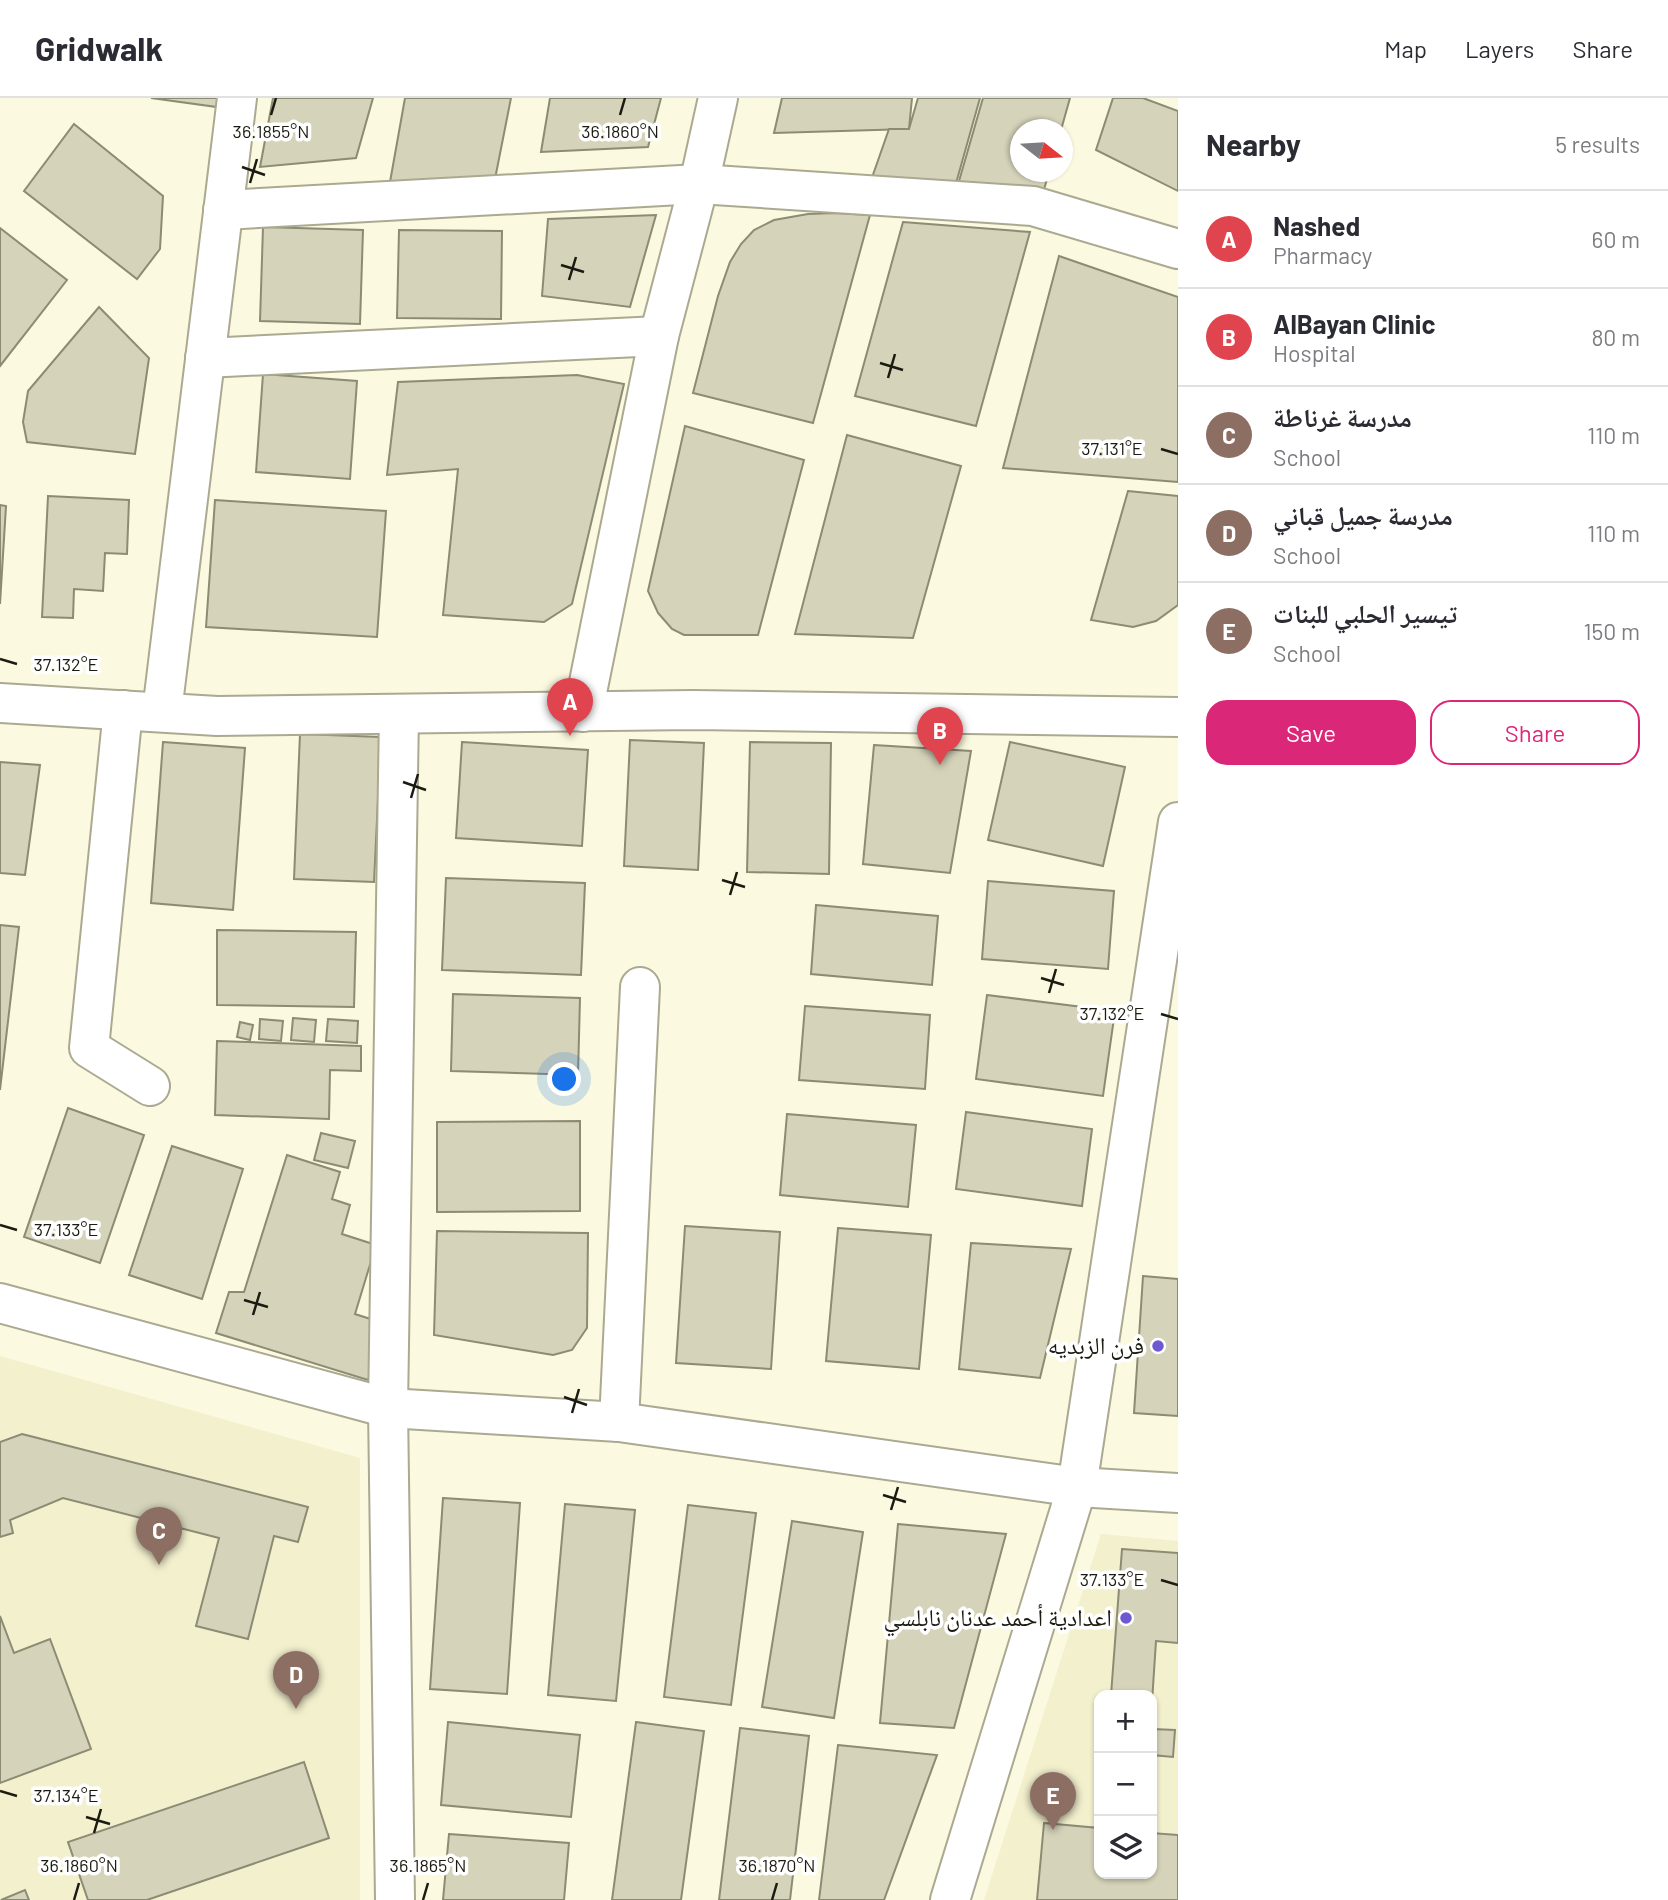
<!DOCTYPE html>
<meta charset="utf-8">
<style>
body{margin:0;font-family:Barlow,"Noto Naskh Arabic",sans-serif;background:#f7f7f7;color:#2b2b33}
.controls{position:absolute;right:21px;bottom:21px;display:grid;overflow:hidden;border-radius:14px;box-shadow:0 2px 5px #0004}
.controls button{width:63px;height:63px;display:grid;place-items:center;padding:0;border:0;border-bottom:2px solid #e1e1e2;background:#fff;color:#2b2b33;font:35px sans-serif}
.compass{position:absolute;left:1010px;top:21px;width:63px;height:63px;border-radius:50%;background:#fff;box-shadow:0 2px 5px #0004;rotate:107deg}
.you{position:absolute;left:565px;top:982px;width:24px;height:24px;margin:-18px;border:5px solid #fff;border-radius:50%;background:#1a73e8;box-shadow:0 0 0 10px #1a73e833}
.badge{display:grid;place-items:center;width:46px;height:46px;border-radius:50%;background:#db2777;color:#fff;font-size:23px;font-weight:700}
.pin{position:absolute;translate:-50% -58px;filter:drop-shadow(0 2px 4px #0008)}
.pin::after{content:'';position:absolute;top:37px;width:24px;height:21px;background:inherit;clip-path:polygon(0 0,100% 0,50% 100%)}
.list{margin:0;padding:0;list-style:none}
h2{display:flex;justify-content:space-between;align-items:center;height:91px;margin:0;padding:0 28px;font-size:30px}
h2 small{font-size:23px;font-weight:400;color:#7c7c81}
.list li{display:grid;grid-template-columns:46px 1fr auto;gap:21px;align-items:center;box-sizing:border-box;height:98px;padding:0 28px;border-top:2px solid #e1e1e2}
.list b{display:block;font-size:26px;white-space:nowrap}
.list p{margin:0;font-size:23px;white-space:nowrap;color:#7c7c81}
.list em{font-size:23px;font-style:normal;color:#7c7c81}
.actions{display:flex;gap:14px;padding:21px 28px}
.actions a{flex:1;padding:16px 0;border:2px solid #db2777;border-radius:21px;text-align:center;font-size:24px;color:#db2777}
.actions .main{background:#db2777;color:#fff}
.icon{flex:none;width:38px;height:38px;fill:none;stroke:currentColor;stroke-width:2;stroke-linecap:round;stroke-linejoin:round}
.map{position:relative;flex:none;width:1178px;height:1802px;overflow:hidden}
header{display:flex;align-items:center;gap:42px;box-sizing:border-box;height:98px;padding:0 35px;background:#fff;border-bottom:2px solid #e1e1e2}
header strong{font-size:33px}
nav{display:flex;gap:38px;margin-inline-start:auto;font-size:24px}
main{display:flex}
aside{flex:1;background:#fff}
.map>svg:first-child{display:block}
.built{fill:#f3f0ce;fill-rule:evenodd}
.building{fill:#d5d3b9;stroke:#8c8b73;stroke-width:2}
.lines{fill:none;stroke-linecap:round;stroke-linejoin:round}
.minor-casing{stroke:#aba991;stroke-width:42}
.minor{stroke:#fff;stroke-width:38}
.ticks{fill:none;stroke:#1b1b11;stroke-width:2.5}
.poi-dot{fill:#6e59d3;stroke:#fff;stroke-width:2.5}
.labels{text-anchor:middle;stroke-width:7;stroke-linejoin:round;paint-order:stroke}
.poi-label{font-size:24px;fill:#1b1b11;stroke:#fff;text-anchor:end}
.ticks-label{font-size:18px;text-anchor:middle;fill:#1b1b11;stroke:#fff;stroke-width:7;stroke-linejoin:round;paint-order:stroke}
</style>
<header>
<strong>Gridwalk</strong>
<nav><a>Map</a><a>Layers</a><a>Share</a></nav>
</header>
<main>
<div class="map">
<svg width="1178" height="1802" viewBox="0 0 1178 1802">
<rect width="100%" height="100%" fill="#fbf9df"/>
<g class="built">
<path d="M0,1258L360,1360V1802H0Z"/>
<path d="M1101,1436L1178,1443V1802H984ZM1099,1597H1152V1776H1099Z"/>
</g>
<g class="building">
<path d="M151,0H218L217,9Z"/>
<path d="M273,0H373L356,60L260,69Z"/>
<path d="M405,0H511L495,81L390,84Z"/>
<path d="M550,0H661L648,49L541,54Z"/>
<path d="M782,0H912L909,31L774,35Z"/>
<path d="M918,0H980L953,96L868,91L889,31H909Z"/>
<path d="M983,0H1070L1061,32H1020V74H1049L1043,95L957,90Z"/>
<path d="M1113,0H1143L1178,13V93L1096,52Z"/>
<path d="M74,26L163,98L160,151L137,181L24,93Z"/>
<path d="M835,115L870,117L813,325L693,295L718,198L730,164L741,146L754,132L774,122L808,116Z"/>
<path d="M656,117L630,209L542,198L548,121Z"/>
<path d="M903,124L1030,134L976,328L855,298Z"/>
<path d="M263,129L363,132L360,226L260,223Z"/>
<path d="M0,130L67,182L0,268Z"/>
<path d="M399,132L502,133L501,221L397,220Z"/>
<path d="M1059,158L1178,199V384L1003,370Z"/>
<path d="M99,209L149,260L135,356L27,344L23,324L28,293Z"/>
<path d="M263,276L357,283L350,381L256,374Z"/>
<path d="M577,277L624,286L572,506L544,524L443,517L458,371L387,377L398,284Z"/>
<path d="M685,328L804,362L758,537H684L672,531L658,515L648,493Z"/>
<path d="M847,337L961,368L913,540L795,536Z"/>
<path d="M1128,393L1178,398V507L1156,523L1133,529L1091,522Z"/>
<path d="M48,398L129,402L127,456L105,455L103,493L74,491L73,520L42,519Z"/>
<path d="M215,402L386,413L377,539L206,529Z"/>
<path d="M0,407L6,408L0,506Z"/>
<path d="M300,636L381,639L374,784L294,781Z"/>
<path d="M630,642L704,645L698,772L624,768Z"/>
<path d="M163,644L245,650L233,812L151,805Z"/>
<path d="M462,644L588,652L582,748L456,740Z"/>
<path d="M750,644L831,645L829,776L747,774Z"/>
<path d="M1010,644L1125,669L1103,768L988,742Z"/>
<path d="M874,647L971,653L950,775L863,766Z"/>
<path d="M0,664L40,667L25,777L0,775Z"/>
<path d="M446,780L585,785L581,877L442,872Z"/>
<path d="M988,783L1114,793L1108,871L982,861Z"/>
<path d="M816,807L938,818L932,887L811,876Z"/>
<path d="M0,827L19,829L0,992Z"/>
<path d="M217,832L356,834L354,909L217,907Z"/>
<path d="M453,896L580,900L578,977L451,973Z"/>
<path d="M987,897L1115,913L1103,998L976,981Z"/>
<path d="M805,908L930,917L925,991L799,982Z"/>
<path d="M293,920L316,922L314,944L291,942Z"/>
<path d="M260,921L283,923L281,943L259,941Z"/>
<path d="M328,921L358,923L357,945L326,943Z"/>
<path d="M240,924L253,927L250,942L237,939Z"/>
<path d="M217,943L361,948V973L330,972L329,1021L215,1017Z"/>
<path d="M68,1010L144,1037L100,1165L24,1139Z"/>
<path d="M966,1014L1092,1031L1082,1108L956,1091Z"/>
<path d="M787,1016L916,1027L908,1109L780,1097Z"/>
<path d="M580,1023V1113L437,1114V1024Z"/>
<path d="M321,1035L355,1043L348,1070L314,1062Z"/>
<path d="M172,1048L243,1071L202,1201L129,1177Z"/>
<path d="M287,1057L340,1074L332,1101L350,1107L342,1136L376,1147L355,1216L386,1226L368,1282L216,1235L229,1194H244Z"/>
<path d="M685,1128L780,1134L771,1271L676,1265Z"/>
<path d="M838,1130L931,1137L919,1271L826,1263Z"/>
<path d="M437,1133L588,1135L587,1230L572,1252L553,1257L434,1237Z"/>
<path d="M971,1145L1071,1151L1040,1280L959,1271Z"/>
<path d="M1143,1178L1178,1181V1318L1134,1315Z"/>
<path d="M22,1336L308,1409L298,1444L274,1438L248,1541L196,1528L219,1440L63,1400L10,1422L13,1435L0,1439V1344Z"/>
<path d="M443,1400L520,1405L507,1596L430,1591Z"/>
<path d="M565,1406L635,1412L616,1603L548,1597Z"/>
<path d="M688,1407L756,1415L731,1607L664,1599Z"/>
<path d="M792,1423L863,1434L834,1620L762,1609Z"/>
<path d="M898,1426L1006,1436L954,1630L880,1625Z"/>
<path d="M1122,1451L1178,1455V1545L1156,1543L1152,1604V1597H1111Z"/>
<path d="M0,1518L14,1555L50,1541L91,1651L0,1685Z"/>
<path d="M448,1624L580,1637L571,1719L441,1707Z"/>
<path d="M636,1624L704,1633L681,1802H612Z"/>
<path d="M740,1630L809,1638L790,1802H719Z"/>
<path d="M1152,1631L1175,1632L1173,1659L1152,1657Z"/>
<path d="M838,1647L937,1657L884,1802H819Z"/>
<path d="M304,1664L329,1740L147,1802H88L68,1744Z"/>
<path d="M1044,1725L1099,1730V1776H1152V1735L1178,1737V1802H1037Z"/>
<path d="M449,1736L569,1745L564,1802H443Z"/>
<path d="M25,1792L29,1802H1Z"/>
</g>
<g class="lines">
<defs>
<g id="minor">
<path d="M223,112L699,86L1033,108L1178,151"/>
<path d="M205,260L659,238"/>
<path d="M0,605L217,618L693,612L1178,619"/>
<path d="M123,612L89,950L150,988"/>
<path d="M162,614L237,0"/>
<path d="M583,614L659,238L699,86L718,0"/>
<path d="M0,1205L388,1310L619,1324L1077,1389L1178,1395"/>
<path d="M619,1324L640,889"/>
<path d="M395,1802L388,1310L399,616"/>
<path d="M950,1802L1077,1389L1178,724"/>
</g>
</defs>
<use href="#minor" class="minor-casing"/>
<use href="#minor" class="minor"/>
</g>
<path class="ticks" d="M271,17L276,0M620,17L625,0M242,69L265,77M250,85L257,61M561,167L584,174M569,182L576,159M880,265L903,272M888,280L895,256M1161,351L1178,356M0,561L17,566M403,684L426,692M411,700L418,676M722,782L745,789M730,797L737,774M1041,880L1064,887M1049,895L1056,871M1161,916L1178,921M0,1127L17,1132M244,1202L268,1209M253,1217L260,1194M564,1299L587,1307M572,1315L579,1291M883,1397L906,1404M891,1412L898,1389M1161,1482L1178,1487M0,1693L17,1698M86,1719L110,1726M94,1735L101,1711M74,1802L79,1785M423,1802L428,1785M772,1802L777,1785"/>
<g class="poi-dot">
<circle cx="1158" cy="1248" r="7"/>
<circle cx="1126" cy="1520" r="7"/>
</g>
<g class="labels">
<g class="poi-label">
<text x="1144" y="1256">فرن الزبديه</text>
<text x="1112" y="1528">اعدادية أحمد عدنان نابلسي</text>
</g>
</g>
<g class="ticks-label">
<text x="271" y="40">36.1855°N</text>
<text x="620" y="40">36.1860°N</text>
<text x="1112" y="357">37.131°E</text>
<text x="66" y="573">37.132°E</text>
<text x="1112" y="922">37.132°E</text>
<text x="66" y="1138">37.133°E</text>
<text x="1112" y="1488">37.133°E</text>
<text x="66" y="1704">37.134°E</text>
<text x="79" y="1774">36.1860°N</text>
<text x="428" y="1774">36.1865°N</text>
<text x="777" y="1774">36.1870°N</text>
</g>
</svg>
<div class="controls">
<button>+</button>
<button>−</button>
<button><svg class="icon" aria-label="layers" viewBox="0 0 24 24"><path d="M12 4l9 5-9 5-9-5zM3 14l9 5 9-5"/></svg></button>
</div>
<svg class="compass" viewBox="-18 -18 36 36"><path d="M0-13l5 13h-10z" fill="#e53935"/><path d="M0 13l5-13h-10z" fill="#7c7c81"/></svg>
<div class="you"></div>
<div class="pin badge" style="left:570px;top:638px;background:#e0444e">A</div>
<div class="pin badge" style="left:940px;top:667px;background:#e0444e">B</div>
<div class="pin badge" style="left:159px;top:1467px;background:#8d6e63">C</div>
<div class="pin badge" style="left:296px;top:1611px;background:#8d6e63">D</div>
<div class="pin badge" style="left:1053px;top:1732px;background:#8d6e63">E</div>
</div>
<aside>
<h2>Nearby<small>5 results</small></h2>
<ul class="list">
<li><span class="badge" style="background:#e0444e">A</span><div><b>Nashed</b><p>Pharmacy</p></div><em>60 m</em></li>
<li><span class="badge" style="background:#e0444e">B</span><div><b>AlBayan Clinic</b><p>Hospital</p></div><em>80 m</em></li>
<li><span class="badge" style="background:#8d6e63">C</span><div><b>مدرسة غرناطة</b><p>School</p></div><em>110 m</em></li>
<li><span class="badge" style="background:#8d6e63">D</span><div><b>مدرسة جميل قباني</b><p>School</p></div><em>110 m</em></li>
<li><span class="badge" style="background:#8d6e63">E</span><div><b>تيسير الحلبي للبنات</b><p>School</p></div><em>150 m</em></li>
</ul>
<div class="actions"><a class="main">Save</a><a>Share</a></div>
</aside>
</main>
